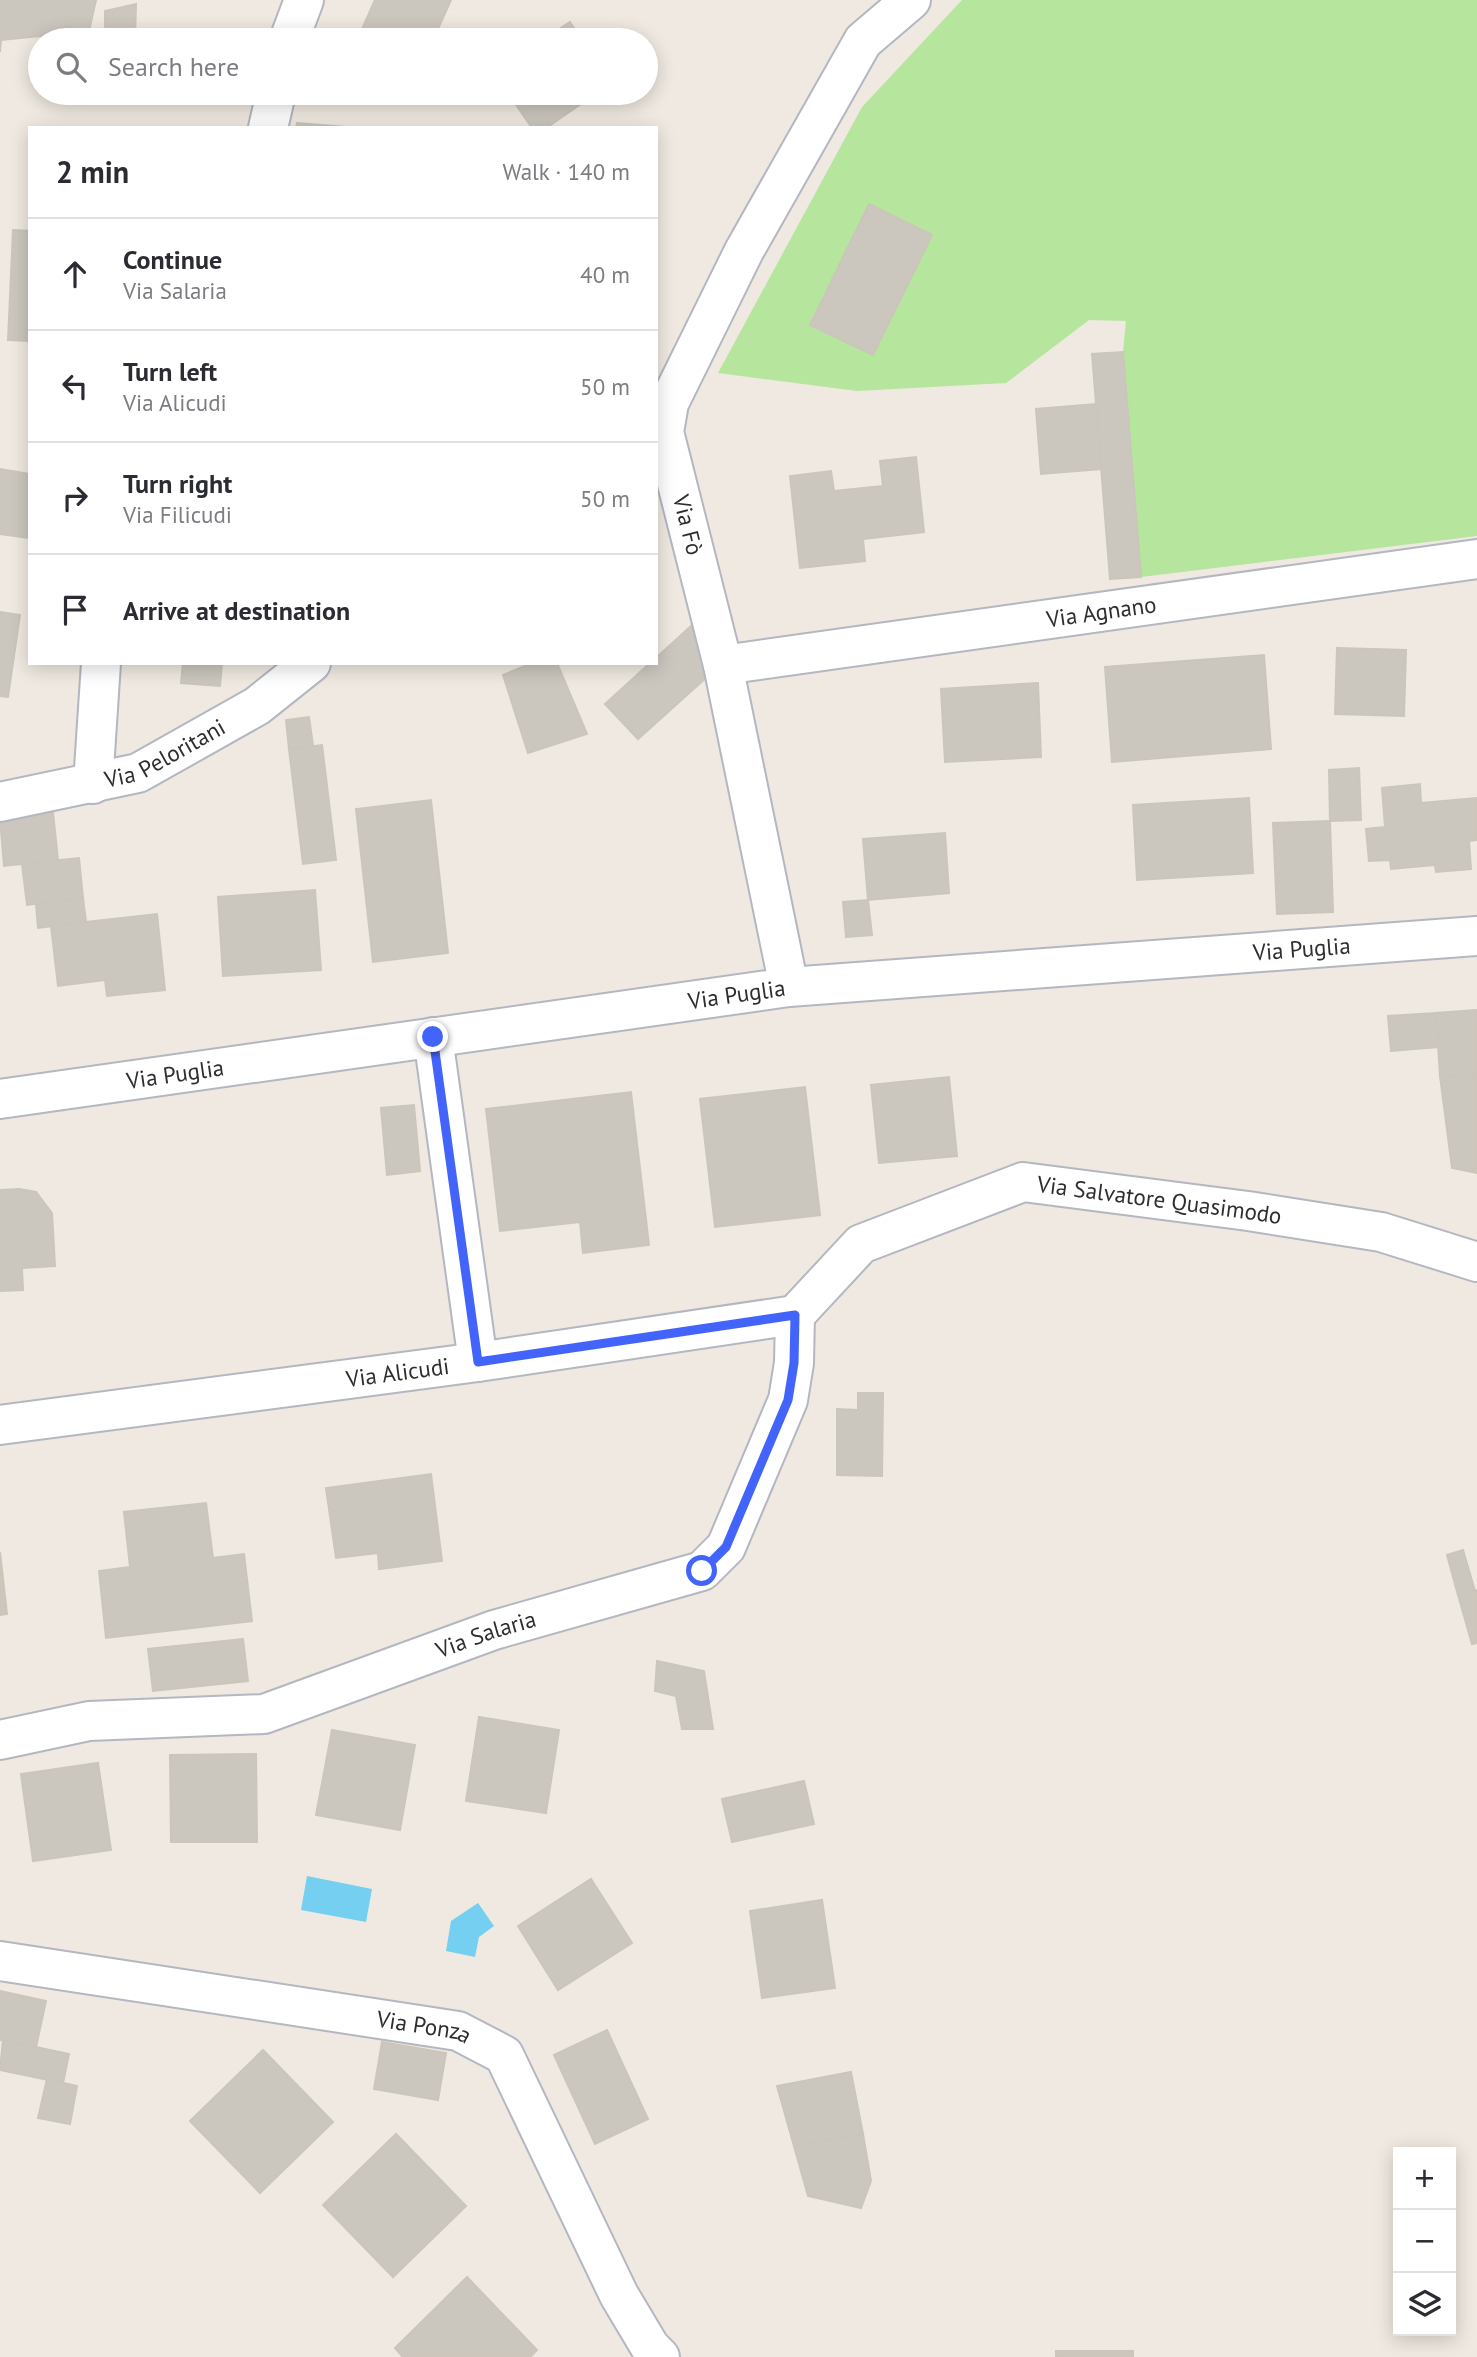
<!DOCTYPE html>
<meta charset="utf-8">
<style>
body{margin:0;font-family:"PT Sans",sans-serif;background:#f7f7f7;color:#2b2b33}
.controls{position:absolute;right:21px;bottom:21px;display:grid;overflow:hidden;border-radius:0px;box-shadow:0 4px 18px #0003}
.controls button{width:63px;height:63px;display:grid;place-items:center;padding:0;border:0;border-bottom:2px solid #e1e1e2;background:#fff;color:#2b2b33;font:35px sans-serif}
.stop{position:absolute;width:21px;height:21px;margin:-16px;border:5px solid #4264fb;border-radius:50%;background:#fff}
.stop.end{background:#4264fb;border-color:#fff;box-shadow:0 2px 7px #0008}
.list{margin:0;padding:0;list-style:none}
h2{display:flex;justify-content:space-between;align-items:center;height:91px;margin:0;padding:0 28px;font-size:30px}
h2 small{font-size:23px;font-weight:400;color:#7c7c81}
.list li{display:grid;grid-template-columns:46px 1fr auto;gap:21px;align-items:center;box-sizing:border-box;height:112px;padding:0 28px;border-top:2px solid #e1e1e2}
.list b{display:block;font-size:26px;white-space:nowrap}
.list p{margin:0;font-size:23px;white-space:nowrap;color:#7c7c81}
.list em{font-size:23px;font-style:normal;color:#7c7c81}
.icon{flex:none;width:38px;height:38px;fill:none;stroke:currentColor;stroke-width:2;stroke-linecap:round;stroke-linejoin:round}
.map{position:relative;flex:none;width:1477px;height:2357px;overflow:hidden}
.search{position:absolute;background:#fff;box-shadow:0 4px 18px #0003;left:28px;top:28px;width:630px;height:77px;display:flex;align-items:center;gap:18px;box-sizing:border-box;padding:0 24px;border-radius:38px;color:#7c7c81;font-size:26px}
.panel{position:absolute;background:#fff;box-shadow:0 4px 18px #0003;left:28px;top:126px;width:630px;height:539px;border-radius:0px}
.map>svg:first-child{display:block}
.green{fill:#b6e59e}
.water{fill:#75cff0}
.building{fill:#cbc7bf;stroke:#cbc5ba;stroke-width:2}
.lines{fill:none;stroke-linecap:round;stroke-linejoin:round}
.minor-casing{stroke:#b4b7c1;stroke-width:42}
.minor{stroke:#fff;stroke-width:38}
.route{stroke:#4264fb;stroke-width:9}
.labels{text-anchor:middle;stroke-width:5;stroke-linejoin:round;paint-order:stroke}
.street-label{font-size:23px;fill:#2e2e2e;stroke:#fff}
</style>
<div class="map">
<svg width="1477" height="2357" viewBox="0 0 1477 2357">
<rect width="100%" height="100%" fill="#efe9e1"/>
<path class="green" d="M962,0H1477V536L1141,577L1123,352L1126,321L1089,320L1006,383L857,391L718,373L862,107Z"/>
<g class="water">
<path d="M307,1876L372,1889L366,1922L301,1910Z"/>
<path d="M478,1903L494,1926L479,1937L475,1957L446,1951L451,1921Z"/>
</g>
<g class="building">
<path d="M0,0H96L89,31L1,40L0,52Z"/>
<path d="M375,0H451L433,40H387L362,29Z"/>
<path d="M136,4L135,40H105V11Z"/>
<path d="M570,22L582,40H543Z"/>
<path d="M508,93H597L546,128H532Z"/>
<path d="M297,123L359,128H296Z"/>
<path d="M869,204L932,235L873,355L810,325Z"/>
<path d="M13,230L30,231V341L8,340Z"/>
<path d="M1123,352L1141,577L1110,579L1092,354Z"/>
<path d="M1096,404L1101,469L1041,474L1036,409Z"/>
<path d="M916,457L924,532L863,539L865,561L800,568L790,476L831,471L834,491L883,486L880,461Z"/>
<path d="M0,469L30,474V538L0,534Z"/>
<path d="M0,612L20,615L8,697L0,696Z"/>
<path d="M693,624L707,677L638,739L605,704L650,663H656V658Z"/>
<path d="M1337,648L1406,650L1404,716L1335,714Z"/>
<path d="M1264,655L1271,749L1112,762L1105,667Z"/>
<path d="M183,663H222L220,686L181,683Z"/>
<path d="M532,663H557L587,734L528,753L503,675Z"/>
<path d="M1038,683L1041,757L945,762L941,689Z"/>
<path d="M309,717L313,746L289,749L286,720Z"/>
<path d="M322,745L336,860L303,864L289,749Z"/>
<path d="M1359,768L1361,820L1330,821L1329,770Z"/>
<path d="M1420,784L1421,803L1477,798V840L1469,841L1471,869L1436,872L1435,865L1391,869L1390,860L1369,861L1366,829L1385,827L1382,788Z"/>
<path d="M1249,798L1253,873L1137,880L1133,805Z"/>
<path d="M431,800L448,953L373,962L356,809Z"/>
<path d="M53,812L58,860L4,866L0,818Z"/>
<path d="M1330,821L1333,912L1277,914L1273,823Z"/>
<path d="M945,833L949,893L868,900L863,839Z"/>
<path d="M79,858L83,898L27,905L22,864Z"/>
<path d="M315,890L321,970L223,976L218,897Z"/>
<path d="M83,898L86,922L38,928L36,904Z"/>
<path d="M868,900L872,935L846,937L843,902Z"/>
<path d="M157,914L165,990L107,996L105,980L58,986L51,926Z"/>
<path d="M1477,1010V1074L1440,1076L1436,1013Z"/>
<path d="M1436,1013L1438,1047L1391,1051L1388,1016Z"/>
<path d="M1477,1074V1173L1452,1168L1440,1076Z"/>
<path d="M949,1077L957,1156L879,1163L871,1085Z"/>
<path d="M805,1087L820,1215L715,1227L700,1099Z"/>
<path d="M631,1092L649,1245L583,1253L580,1222L500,1231L486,1109Z"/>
<path d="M414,1105L420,1171L387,1175L381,1108Z"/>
<path d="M19,1189L36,1192L52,1213L55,1266L22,1268L23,1290L0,1291V1190Z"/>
<path d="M858,1393H883L882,1476L837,1475V1409L858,1410Z"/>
<path d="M431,1474L442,1561L379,1569L378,1553L336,1558L326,1488Z"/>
<path d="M206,1503L213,1558L244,1554L252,1621L106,1638L99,1571L130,1567L124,1512Z"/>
<path d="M1463,1550L1475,1591L1458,1595L1447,1555Z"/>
<path d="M0,1552L7,1614L0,1615Z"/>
<path d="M1477,1590V1643L1472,1644L1458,1595Z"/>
<path d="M243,1639L248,1681L153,1691L148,1649Z"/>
<path d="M657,1661L704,1671L713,1729H682L676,1696L655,1691Z"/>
<path d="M479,1717L559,1730L546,1813L466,1801Z"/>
<path d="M332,1730L415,1745L400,1830L316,1815Z"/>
<path d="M256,1754L257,1842H171L170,1755Z"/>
<path d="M98,1763L111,1850L33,1861L21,1774Z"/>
<path d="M804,1781L814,1824L732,1842L722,1799Z"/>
<path d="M591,1879L632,1943L558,1990L518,1926Z"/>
<path d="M822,1900L835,1988L762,1998L750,1911Z"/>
<path d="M0,1991L46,2001L36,2047L0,2040Z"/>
<path d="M607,2030L648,2119L595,2144L554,2055Z"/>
<path d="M3,2040L69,2054L63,2083L0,2070Z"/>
<path d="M382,2042L446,2053L438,2100L374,2089Z"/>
<path d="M263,2050L333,2122L260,2193L190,2121Z"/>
<path d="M851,2072L863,2134L794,2146L777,2086Z"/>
<path d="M47,2079L77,2086L70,2124L38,2118Z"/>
<path d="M396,2134L466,2206L393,2277L323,2205Z"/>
<path d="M863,2134L871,2181L861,2208L808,2196L794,2146Z"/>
<path d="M467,2277L537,2350L530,2357H403L395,2348Z"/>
<rect x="1056" y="2351" width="77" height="6"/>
</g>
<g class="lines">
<defs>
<g id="minor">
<path d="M289,40L304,0"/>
<path d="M268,128L276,93"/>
<path id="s1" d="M723,665L1477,559"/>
<path d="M93,784L101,663"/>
<path id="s2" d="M0,802L138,773L257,706L311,663"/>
<path d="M789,987L723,665L664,432L669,403L744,251L863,41L911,0"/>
<path d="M433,1037L478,1362"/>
<path id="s3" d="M0,1099L789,987L1477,936"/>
<path id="s4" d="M795,1315L861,1244L1023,1182L1248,1211L1381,1232L1477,1262"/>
<path id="s5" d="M0,1425L478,1362L795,1315"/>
<path id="s6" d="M0,1740L89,1721L264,1714L494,1630L702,1571L726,1547L788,1400L794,1363L795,1315"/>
<path id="s7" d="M0,1961L458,2031L504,2055L619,2295L650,2347L660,2357"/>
</g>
</defs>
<use href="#minor" class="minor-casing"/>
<use href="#minor" class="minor"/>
</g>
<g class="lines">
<path class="route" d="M433,1037L478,1362L795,1315L794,1363L788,1400L726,1547L702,1571"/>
</g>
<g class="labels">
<g class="street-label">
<text transform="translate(688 525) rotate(76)" y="8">Via Fò</text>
<text dy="8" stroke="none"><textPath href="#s1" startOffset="382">Via Agnano</textPath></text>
<text dy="8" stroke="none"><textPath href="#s2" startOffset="173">Via Peloritani</textPath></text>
<text dy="8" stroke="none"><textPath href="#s3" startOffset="1311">Via Puglia</textPath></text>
<text dy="8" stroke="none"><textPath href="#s3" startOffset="744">Via Puglia</textPath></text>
<text dy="8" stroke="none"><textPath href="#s3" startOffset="177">Via Puglia</textPath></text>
<text dy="8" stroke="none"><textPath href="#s4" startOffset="408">Via Salvatore Quasimodo</textPath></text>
<text dy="8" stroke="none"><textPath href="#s5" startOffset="401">Via Alicudi</textPath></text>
<text dy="8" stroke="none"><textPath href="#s6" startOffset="502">Via Salaria</textPath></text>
<text dy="8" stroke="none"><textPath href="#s7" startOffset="429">Via Ponza</textPath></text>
</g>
</g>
</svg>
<div class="controls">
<button>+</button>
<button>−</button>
<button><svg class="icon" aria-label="layers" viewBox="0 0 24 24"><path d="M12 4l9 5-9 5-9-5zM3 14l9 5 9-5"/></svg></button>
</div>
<div class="stop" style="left:702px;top:1571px"></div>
<div class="stop end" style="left:433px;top:1037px"></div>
<div class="search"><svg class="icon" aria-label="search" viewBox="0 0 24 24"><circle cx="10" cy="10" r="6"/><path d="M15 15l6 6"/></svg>Search here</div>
<section class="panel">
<h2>2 min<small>Walk · 140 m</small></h2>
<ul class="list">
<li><svg class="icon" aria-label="ahead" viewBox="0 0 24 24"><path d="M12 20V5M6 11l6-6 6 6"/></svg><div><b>Continue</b><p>Via Salaria</p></div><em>40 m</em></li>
<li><svg class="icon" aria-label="left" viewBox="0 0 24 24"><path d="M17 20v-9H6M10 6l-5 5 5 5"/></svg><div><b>Turn left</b><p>Via Alicudi</p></div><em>50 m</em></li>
<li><svg class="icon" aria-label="right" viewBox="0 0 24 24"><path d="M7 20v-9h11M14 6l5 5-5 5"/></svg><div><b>Turn right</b><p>Via Filicudi</p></div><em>50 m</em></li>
<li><svg class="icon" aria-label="arrive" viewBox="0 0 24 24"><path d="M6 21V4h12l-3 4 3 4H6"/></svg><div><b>Arrive at destination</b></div></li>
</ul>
</section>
</div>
